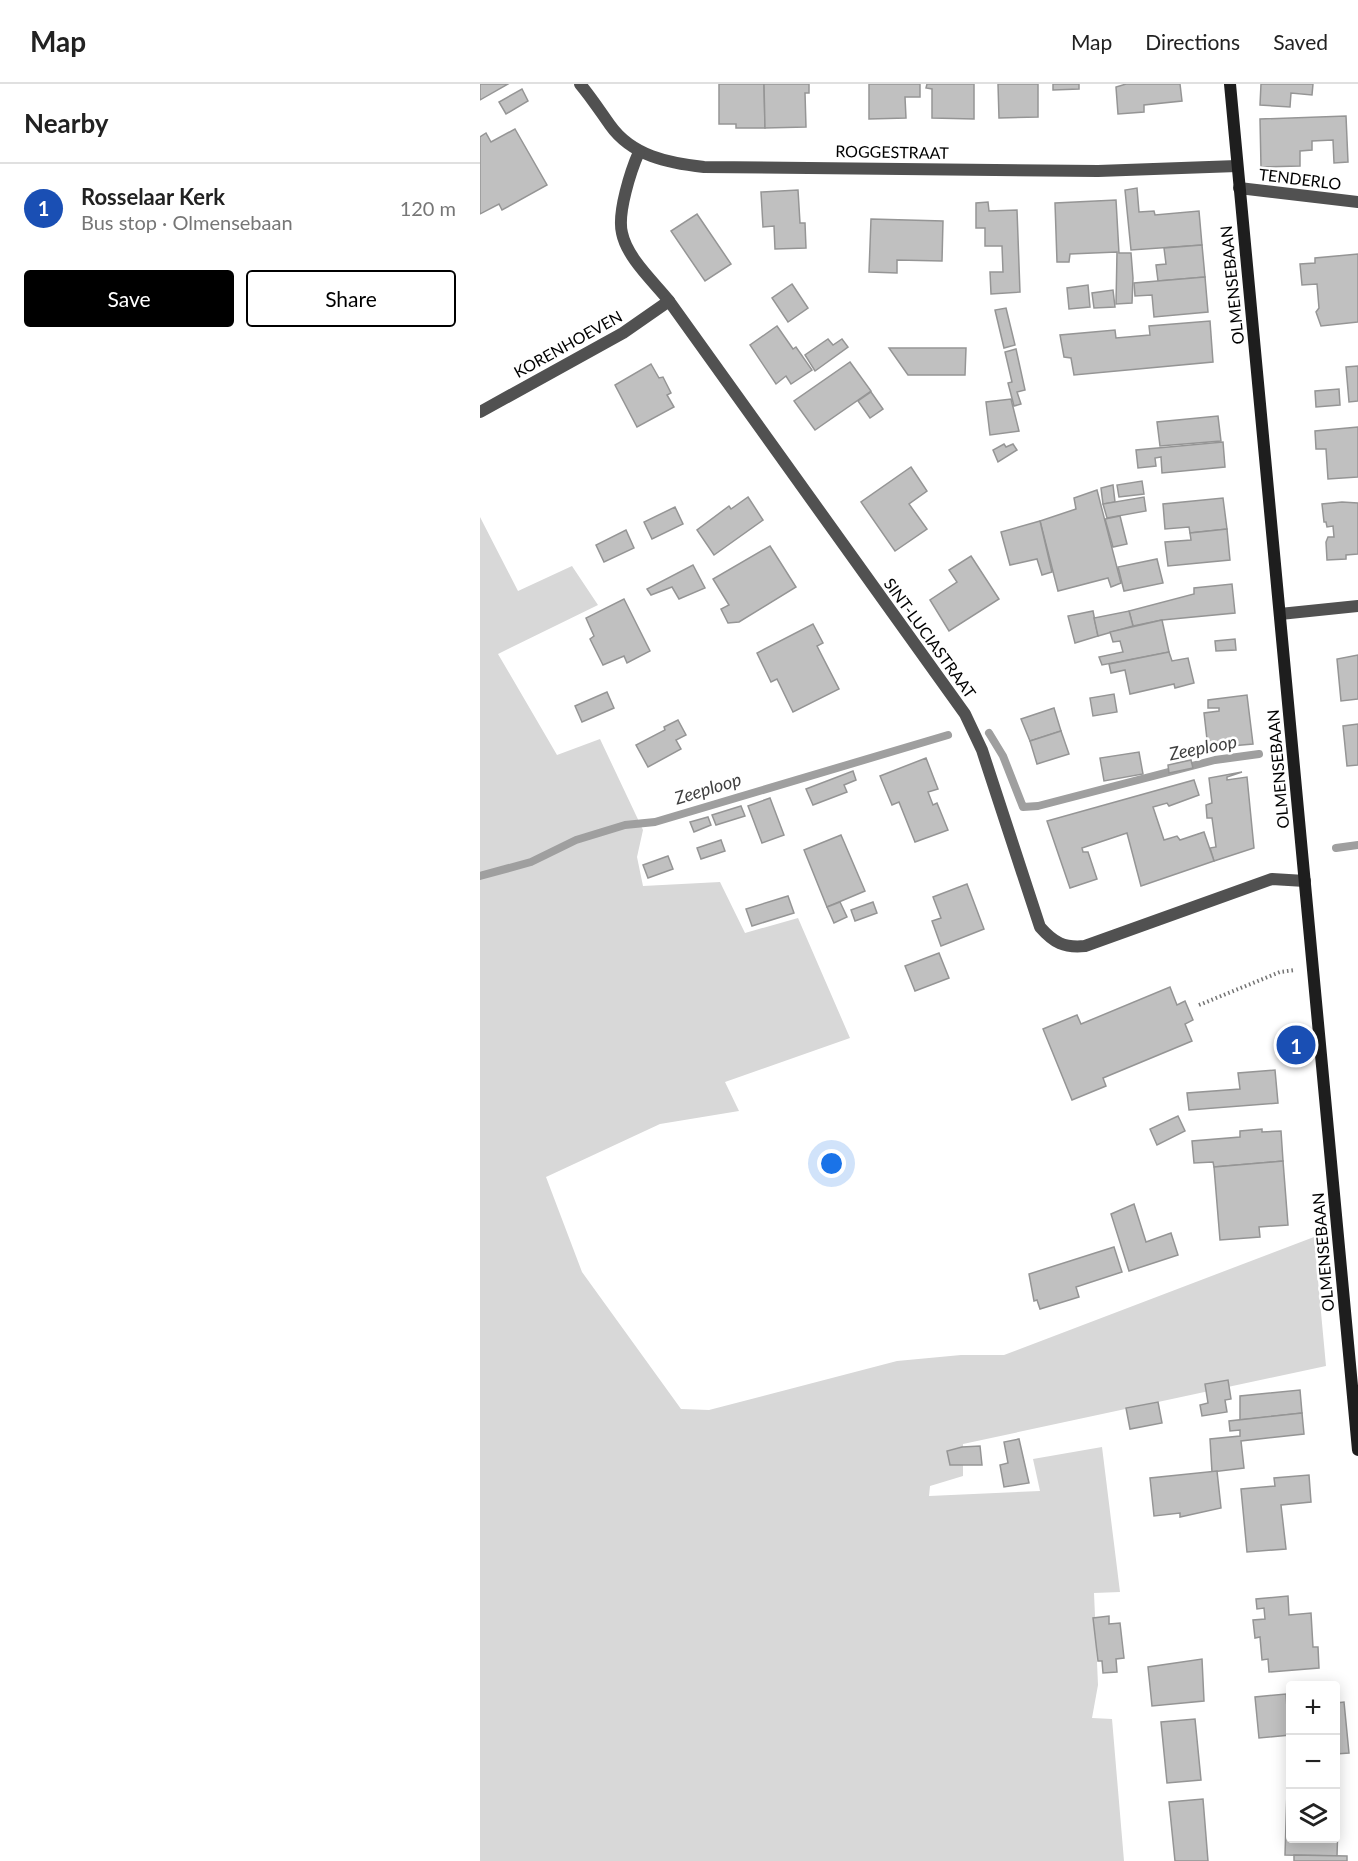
<!DOCTYPE html>
<meta charset="utf-8">
<style>
body{margin:0;font-family:Lato,sans-serif;background:#f2f2f2;color:#222}
.controls{position:absolute;right:18px;bottom:18px;display:grid;overflow:hidden;border-radius:6px;box-shadow:0 3px 15px #0003}
.controls button{width:54px;height:54px;display:grid;place-items:center;padding:0;border:0;border-bottom:2px solid #e0e0e0;background:#fff;color:#222;font:30px sans-serif}
.you{position:absolute;left:352px;top:1080px;width:21px;height:21px;margin:-15px;border:4px solid #fff;border-radius:50%;background:#1a73e8;box-shadow:0 0 0 9px #1a73e833}
.badge{display:grid;place-items:center;width:39px;height:39px;border-radius:50%;background:#000;color:#fff;font-size:20px;font-weight:700}
.pin{position:absolute;translate:-50% -50%;border:3px solid #fff;box-shadow:0 2px 6px #0006}
.list{margin:0;padding:0;list-style:none}
h2{display:flex;justify-content:space-between;align-items:center;height:78px;margin:0;padding:0 24px;font-size:26px}
h2 small{font-size:20px;font-weight:400;color:#767676}
.list li{display:grid;grid-template-columns:39px 1fr auto;gap:18px;align-items:center;box-sizing:border-box;height:90px;padding:0 24px;border-top:2px solid #e0e0e0}
.list b{display:block;font-size:22px;white-space:nowrap}
.list p{margin:0;font-size:20px;white-space:nowrap;color:#767676}
.list em{font-size:20px;font-style:normal;color:#767676}
.actions{display:flex;gap:12px;padding:18px 24px}
.actions a{flex:1;padding:14px 0;border:2px solid #000;border-radius:6px;text-align:center;font-size:21px;color:#000}
.actions .main{background:#000;color:#fff}
.icon{flex:none;width:33px;height:33px;fill:none;stroke:currentColor;stroke-width:2;stroke-linecap:round;stroke-linejoin:round}
.map{position:relative;flex:none;width:878px;height:1777px;overflow:hidden}
header{display:flex;align-items:center;gap:36px;box-sizing:border-box;height:84px;padding:0 30px;background:#fff;border-bottom:2px solid #e0e0e0}
header strong{font-size:28px}
nav{display:flex;gap:33px;margin-inline-start:auto;font-size:21px}
main{display:flex}
aside{flex:1;background:#fff}
.map>svg:first-child{display:block}
.green{fill:#d8d8d8}
.lines{fill:none;stroke-linecap:round;stroke-linejoin:round}
.stream{stroke:#9f9f9f;stroke-width:8}
.building{fill:#c0c0c0;stroke:#959595;stroke-width:1.5}
.path{stroke:#737373;stroke-width:4;stroke-dasharray:1.5 3;stroke-linecap:butt}
.street{stroke:#515151;stroke-width:12}
.secondary{stroke:#1e1e1e;stroke-width:12}
.labels{text-anchor:middle;stroke-width:5;stroke-linejoin:round;paint-order:stroke}
.street-label{font-size:16px;fill:#000;stroke:#fff}
.water-label{font-size:18px;font-style:italic;fill:#404040;stroke:#fff}
</style>
<header>
<strong>Map</strong>
<nav><a>Map</a><a>Directions</a><a>Saved</a></nav>
</header>
<main>
<aside>
<h2>Nearby<small></small></h2>
<ul class="list">
<li><span class="badge" style="background:#1a4fb4">1</span><div><b>Rosselaar Kerk</b><p>Bus stop · Olmensebaan</p></div><em>120 m</em></li>
</ul>
<div class="actions"><a class="main">Save</a><a>Share</a></div>
</aside>
<div class="map">
<svg width="878" height="1777" viewBox="0 0 878 1777">
<rect width="100%" height="100%" fill="#fff"/>
<path class="green" d="M0,433L38,507L92,482L118,521L18,570L77,671L120,655L163,746L157,773L163,802L240,798L265,849L318,834L370,954L245,998L259,1027L180,1040L66,1093L102,1188L201,1325L229,1326L417,1277L481,1271H524L834,1153L846,1282L483,1360V1392L450,1402L449,1412L560,1407L553,1375L622,1363L640,1508L614,1509L618,1601L612,1634L632,1635L644,1777H0Z"/>
<g class="lines">
<g class="stream">
<path d="M509,649L523,672L543,723L558,722L735,676L779,670"/>
<path d="M856,764L878,761"/>
<path d="M0,792L51,778L96,756L145,741L175,738L468,651"/>
</g>
</g>
<g class="building">
<path d="M0,0H28L0,16Z"/>
<path d="M239,0H284L285,44H256V40H239Z"/>
<path d="M284,0H329V9H325L326,43L285,44Z"/>
<path d="M389,0H440V13H425L426,34L389,35Z"/>
<path d="M447,0H494V35L452,34V5L446,4Z"/>
<path d="M518,0H558V33L519,34Z"/>
<path d="M573,0H599V5L573,6Z"/>
<path d="M646,0H700L702,17L664,21V28L638,30L636,3Z"/>
<path d="M781,0H833L832,11L811,9L810,23L780,21Z"/>
<path d="M42,5L48,17L26,30L19,18Z"/>
<path d="M866,32L868,78L854,79L853,56L832,57V66L820,67V82L781,83L780,35Z"/>
<path d="M35,45L67,101L22,126L19,120L0,130V53L6,49L11,58Z"/>
<path d="M657,104L659,128L674,127L675,131L719,127L722,161L651,166L645,106Z"/>
<path d="M318,106L320,139H325L326,164L295,165L294,142L283,143L281,108Z"/>
<path d="M636,116L639,169H651L653,194L652,219L636,220L637,168L590,170L589,178H577L575,119Z"/>
<path d="M508,118L509,127L537,126L540,208L511,210L510,188H523L522,162H505V144H496V119Z"/>
<path d="M217,130L251,180L225,197L191,147Z"/>
<path d="M391,135L463,137L462,177L417,176V189L389,188Z"/>
<path d="M722,161L725,193L678,197L676,181L686,180L684,164Z"/>
<path d="M878,170V238L841,242L836,228L839,224L837,200L822,201L820,180L835,179V174Z"/>
<path d="M725,193L728,228L674,233L672,211L655,212L654,199Z"/>
<path d="M312,200L328,224L308,238L292,214Z"/>
<path d="M608,201L610,223L589,225L587,204Z"/>
<path d="M633,206L635,223L614,224L612,209Z"/>
<path d="M526,224L535,261L524,264L515,226Z"/>
<path d="M730,237L733,278L594,291L591,274L584,273L580,251L635,246L636,254L670,251L669,242Z"/>
<path d="M297,242L313,265L316,263L332,286L311,300L306,292L296,300L270,261Z"/>
<path d="M348,255L353,261L362,255L368,263L335,287L325,271Z"/>
<path d="M409,264H486L485,291H428Z"/>
<path d="M536,265L545,306L537,308L541,320L534,322L528,299L532,298L525,268Z"/>
<path d="M370,278L391,307L335,346L314,317Z"/>
<path d="M171,280L179,294L183,293L191,309L187,311L194,323L157,343L135,301Z"/>
<path d="M878,282V317L869,318L866,283Z"/>
<path d="M859,305L860,321L836,323L835,307Z"/>
<path d="M391,308L403,325L390,334L378,317Z"/>
<path d="M531,315L539,347L510,351L506,318Z"/>
<path d="M738,332L741,357L680,362L677,338Z"/>
<path d="M878,343V393L848,395L846,365H836L835,347Z"/>
<path d="M743,358L745,383L682,389L681,373L675,374L676,382L658,384L656,366Z"/>
<path d="M524,360L526,363L533,360L537,366L518,378L513,366Z"/>
<path d="M431,383L447,407L429,420L447,445L415,467L381,418Z"/>
<path d="M662,397L664,410L639,413L637,401Z"/>
<path d="M633,401L635,418L623,420L621,404Z"/>
<path d="M617,406L641,499L631,503L628,494L578,507L560,437L596,425L594,414Z"/>
<path d="M268,413L283,436L234,471L217,446L249,422L251,425Z"/>
<path d="M664,413L666,427L627,434L623,420Z"/>
<path d="M743,414L747,445L710,449L709,443L685,445L683,420Z"/>
<path d="M862,418L878,419V470L866,471V475L847,476L846,458L848,453H854L853,442L847,443L846,438H844L842,420Z"/>
<path d="M195,423L203,440L172,455L164,438Z"/>
<path d="M640,432L647,460L633,463L625,435Z"/>
<path d="M560,437L572,488L562,491L557,475L530,481L521,448Z"/>
<path d="M747,445L750,476L688,482L685,458L711,456L710,449Z"/>
<path d="M146,446L154,464L124,478L116,461Z"/>
<path d="M290,462L316,503L259,538L248,539L241,525L249,521L233,495Z"/>
<path d="M491,472L519,515L469,547L450,516L477,498L469,486Z"/>
<path d="M677,475L683,499L644,507L638,483Z"/>
<path d="M213,481L225,504L199,515L192,503L171,511L167,505Z"/>
<path d="M752,500L755,529L682,536L653,542L649,527L714,510V504Z"/>
<path d="M144,515L170,567L147,579L144,572L123,581L110,555L114,552L106,534Z"/>
<path d="M613,527L618,552L595,559L588,532Z"/>
<path d="M649,527L653,542L618,552L614,534Z"/>
<path d="M682,536L689,568L622,581L619,573L643,568L640,557L633,558L630,548Z"/>
<path d="M333,540L343,559L337,562L359,605L313,628L297,595L291,598L277,569Z"/>
<path d="M755,555L756,566L736,567L735,557Z"/>
<path d="M689,568L692,577L708,574L714,599L695,604L694,600L650,610L645,586L631,589L629,580Z"/>
<path d="M878,571V615L861,617L857,575Z"/>
<path d="M127,608L134,624L102,638L95,622Z"/>
<path d="M634,610L637,628L613,632L610,614Z"/>
<path d="M767,611L773,660L728,664L724,629L739,627V624H728V616Z"/>
<path d="M574,624L581,647L550,657L541,635Z"/>
<path d="M198,636L206,651L196,656L201,665L168,683L156,661L185,646L184,643Z"/>
<path d="M878,640V681L867,682L863,642Z"/>
<path d="M581,647L589,670L557,680L550,657Z"/>
<path d="M659,668L663,690L624,697L620,674Z"/>
<path d="M446,674L458,705L448,708L453,721L457,719L468,746L435,758L419,718L412,721L400,692Z"/>
<path d="M711,676L713,684L689,689L688,681Z"/>
<path d="M373,687L376,696L364,701L367,708L333,721L326,705Z"/>
<path d="M762,688L747,693V696L767,693L774,764L734,777L730,764L736,763L732,734H727L726,721L732,719L729,694Z"/>
<path d="M714,696L719,711L689,722L687,719L673,723L684,756L697,752L700,756L724,748L734,777L661,802L647,749L602,764L603,768H608L617,795L590,804L567,737Z"/>
<path d="M290,714L304,751L282,759L268,722Z"/>
<path d="M261,722L265,732L236,741L232,731Z"/>
<path d="M228,733L231,741L214,748L210,738Z"/>
<path d="M361,751L385,807L347,823L324,766Z"/>
<path d="M241,756L245,767L221,775L217,764Z"/>
<path d="M188,772L193,785L168,794L163,781Z"/>
<path d="M487,800L504,845L461,862L452,837L461,834L453,813Z"/>
<path d="M308,812L314,829L272,842L266,825Z"/>
<path d="M360,818L367,833L354,839L347,823Z"/>
<path d="M393,818L397,829L375,837L371,826Z"/>
<path d="M459,869L469,894L435,907L425,882Z"/>
<path d="M690,903L697,921L705,917L713,936L705,940L712,957L623,994L626,1002L592,1016L563,945L597,931L601,940Z"/>
<path d="M795,986L798,1019L709,1026L707,1009L760,1005L758,989Z"/>
<path d="M698,1032L705,1047L677,1061L670,1045Z"/>
<path d="M782,1045V1048L801,1047L803,1077L734,1083L733,1078L714,1079L712,1057L760,1053V1047Z"/>
<path d="M803,1077L808,1141L779,1143L780,1153L740,1156L734,1083Z"/>
<path d="M654,1120L666,1158L691,1149L698,1171L649,1187L631,1130Z"/>
<path d="M634,1163L642,1188L596,1203L599,1213L560,1225L557,1216L554,1217L549,1190Z"/>
<path d="M748,1296L751,1315L745,1316L747,1328L722,1332L720,1321L728,1319L725,1300Z"/>
<path d="M820,1306L822,1329L760,1336V1312Z"/>
<path d="M678,1318L682,1339L650,1345L646,1324Z"/>
<path d="M822,1329L824,1350L761,1357L764,1384L732,1388L730,1355L760,1352V1346L750,1347L749,1337Z"/>
<path d="M539,1355L549,1399L524,1403L520,1381L528,1379L524,1358Z"/>
<path d="M500,1362L502,1381H470L467,1367L482,1363Z"/>
<path d="M737,1387L741,1424L700,1433V1429L674,1432L670,1394Z"/>
<path d="M829,1391L831,1418L801,1421L806,1465L767,1468L761,1405L795,1402L794,1394Z"/>
<path d="M808,1512L809,1531L831,1529L833,1563H838L839,1584L789,1588L788,1575L782,1576L780,1553L775,1554L773,1536L785,1535L784,1524L777,1525L776,1515Z"/>
<path d="M629,1532V1540L640,1539L644,1574L636,1575L637,1588L623,1589L622,1577H618L613,1534Z"/>
<path d="M722,1575L724,1617L672,1622L668,1583Z"/>
<path d="M806,1610L807,1624L810,1623V1651L779,1654L775,1613Z"/>
<path d="M864,1618L869,1669L856,1670V1619Z"/>
<path d="M715,1635L721,1696L687,1699L681,1638Z"/>
<path d="M807,1707H810V1754H856V1708H859L857,1772L805,1771Z"/>
<path d="M723,1715L728,1777H695L689,1718Z"/>
<path d="M814,1771L867,1772V1777H814Z"/>
</g>
<g class="lines">
<path class="path" d="M719,921L800,888L815,886"/>
<g class="street">
<path d="M100,0C111,13 120,27 130,41C152,72 188,79 224,83L618,87L757,82"/>
<path d="M159,68C151,86 137,129 142,149C147,174 174,198 189,217L485,630L502,666L560,843C574,859 584,864 605,862L792,795L825,797"/>
<path d="M759,104L878,118"/>
<path d="M0,328L143,249L189,217"/>
<path d="M800,530L878,522"/>
</g>
<path class="secondary" d="M750,0L878,1366"/>
</g>
<g class="labels">
<g class="street-label">
<text transform="translate(412 68) rotate(1)" y="6">ROGGESTRAAT</text>
<text transform="translate(820 95) rotate(7)" y="6">TENDERLO</text>
<text transform="translate(752 201) rotate(-96)" y="6">OLMENSEBAAN</text>
<text transform="translate(88 260) rotate(-29)" y="6">KORENHOEVEN</text>
<text transform="translate(450 554) rotate(54)" y="6">SINT-LUCIASTRAAT</text>
<text transform="translate(798 685) rotate(-95)" y="6">OLMENSEBAAN</text>
<text transform="translate(843 1168) rotate(-95)" y="6">OLMENSEBAAN</text>
</g>
<g class="water-label">
<text transform="translate(723 664) rotate(-11)" y="6">Zeeploop</text>
<text transform="translate(228 705) rotate(-17)" y="6">Zeeploop</text>
</g>
</g>
</svg>
<div class="controls">
<button>+</button>
<button>−</button>
<button><svg class="icon" aria-label="layers" viewBox="0 0 24 24"><path d="M12 4l9 5-9 5-9-5zM3 14l9 5 9-5"/></svg></button>
</div>
<div class="you"></div>
<div class="pin badge" style="left:816px;top:961px;background:#1a4fb4">1</div>
</div>
</main>
